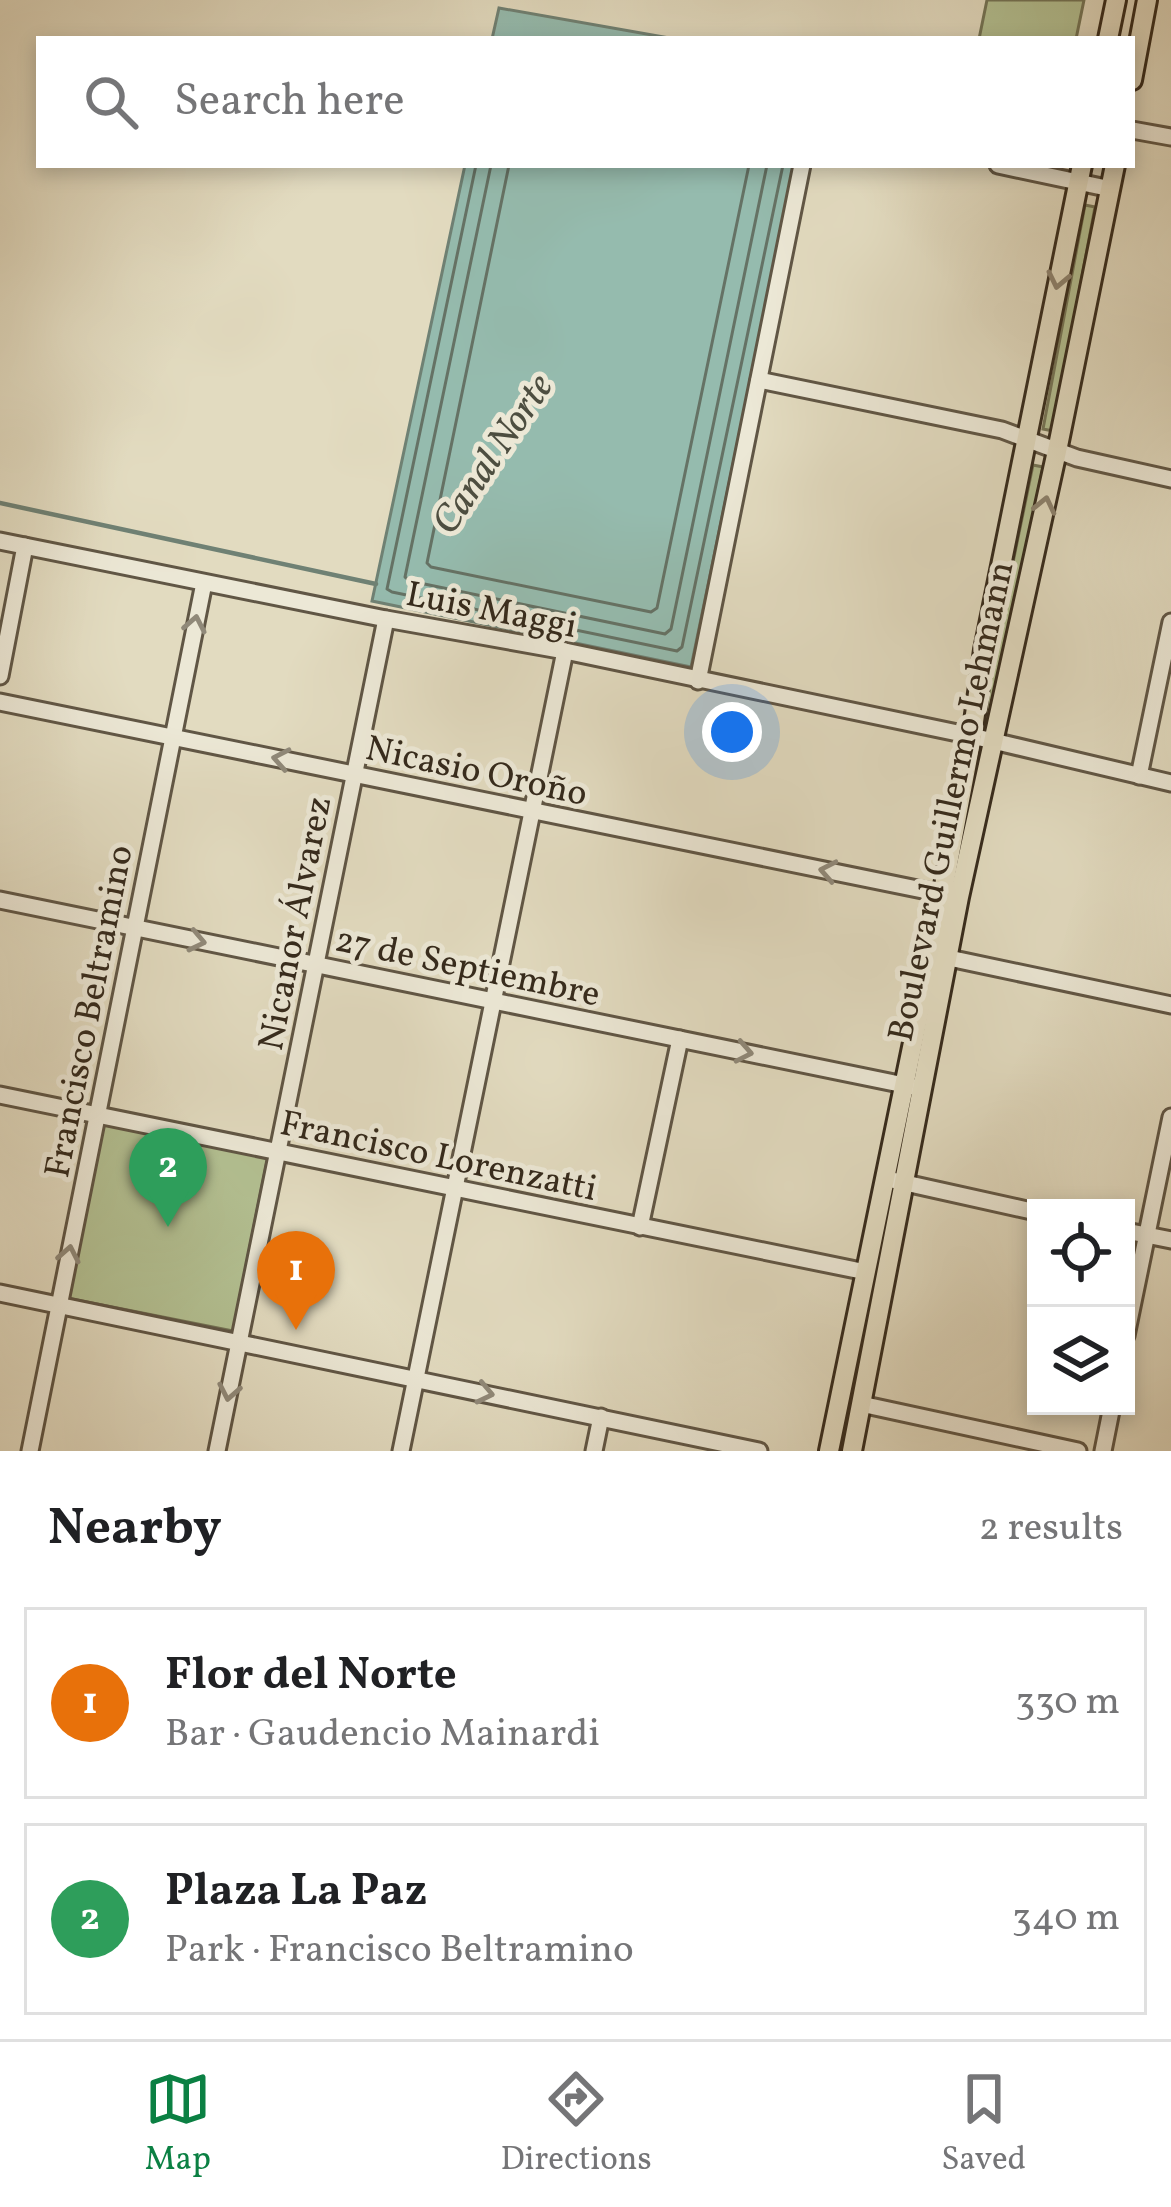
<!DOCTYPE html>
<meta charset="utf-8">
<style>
body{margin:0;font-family:Vollkorn,serif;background:#f2f2f2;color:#202124}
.controls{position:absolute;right:36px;bottom:36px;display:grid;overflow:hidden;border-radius:0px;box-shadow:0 6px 18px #0003}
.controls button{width:108px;height:108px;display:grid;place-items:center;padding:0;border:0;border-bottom:3px solid #e0e0e0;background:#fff;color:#202124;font:60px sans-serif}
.you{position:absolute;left:732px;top:732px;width:42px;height:42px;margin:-30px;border:9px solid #fff;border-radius:50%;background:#1a73e8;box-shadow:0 0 0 18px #1a73e833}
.badge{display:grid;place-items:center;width:78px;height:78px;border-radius:50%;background:#0b8043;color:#fff;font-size:39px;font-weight:700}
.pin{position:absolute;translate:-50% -99px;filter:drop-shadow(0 3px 6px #0008)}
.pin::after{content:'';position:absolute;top:63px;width:42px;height:36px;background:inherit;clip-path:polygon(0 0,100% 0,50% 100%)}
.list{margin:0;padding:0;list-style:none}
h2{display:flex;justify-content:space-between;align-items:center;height:156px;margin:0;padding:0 48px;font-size:51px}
h2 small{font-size:39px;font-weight:400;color:#757577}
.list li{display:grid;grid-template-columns:78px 1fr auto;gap:36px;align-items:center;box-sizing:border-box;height:192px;margin:0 24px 24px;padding:0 24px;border:3px solid #e0e0e0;border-radius:0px}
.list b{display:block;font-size:45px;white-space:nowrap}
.list p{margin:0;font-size:39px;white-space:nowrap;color:#757577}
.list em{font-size:39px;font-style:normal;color:#757577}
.icon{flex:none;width:66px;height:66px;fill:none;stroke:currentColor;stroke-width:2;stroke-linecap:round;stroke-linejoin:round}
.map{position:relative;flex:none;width:1171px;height:1451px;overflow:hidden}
.search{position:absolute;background:#fff;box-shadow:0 6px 18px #0003;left:36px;right:36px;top:36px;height:132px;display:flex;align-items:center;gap:30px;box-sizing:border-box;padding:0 42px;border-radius:0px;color:#757577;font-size:45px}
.sheet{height:588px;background:#fff}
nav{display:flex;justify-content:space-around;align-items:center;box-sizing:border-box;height:168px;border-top:3px solid #e0e0e0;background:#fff;font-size:33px;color:#757577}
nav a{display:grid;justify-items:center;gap:6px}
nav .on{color:#0b8043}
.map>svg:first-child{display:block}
.green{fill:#b3c092;stroke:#747557;stroke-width:3}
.water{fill:#95bbae;stroke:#6f8174;stroke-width:3}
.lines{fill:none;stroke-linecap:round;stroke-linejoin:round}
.shore{stroke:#657265;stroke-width:3}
.stream{stroke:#6f8174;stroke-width:4.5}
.minor-casing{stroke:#605645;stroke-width:21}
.major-casing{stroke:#352a1c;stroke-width:24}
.minor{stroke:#ece8d6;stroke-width:15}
.major{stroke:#e2dbc0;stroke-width:18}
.oneway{stroke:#8c826e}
.oneway2{stroke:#908979}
.labels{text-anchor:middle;stroke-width:10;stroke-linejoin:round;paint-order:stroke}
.street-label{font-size:36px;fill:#352a1c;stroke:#ece8d6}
.water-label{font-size:39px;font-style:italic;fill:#4d4e40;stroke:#ece8d6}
</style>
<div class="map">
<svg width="1171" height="1451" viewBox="0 0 1171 1451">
<rect width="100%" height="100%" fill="#e2dbc0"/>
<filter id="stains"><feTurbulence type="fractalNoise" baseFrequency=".00167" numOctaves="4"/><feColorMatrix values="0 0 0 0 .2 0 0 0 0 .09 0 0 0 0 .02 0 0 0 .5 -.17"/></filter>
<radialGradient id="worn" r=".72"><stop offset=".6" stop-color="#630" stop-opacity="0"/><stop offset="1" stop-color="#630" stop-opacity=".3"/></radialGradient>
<g class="green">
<path d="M987,0H1084L1076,39H979Z"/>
<path d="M1085,205L1095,207L1053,431L1043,429Z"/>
<path d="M1033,465L1043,467L992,715L982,713Z"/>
<path d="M102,1123L268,1156L233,1331L67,1298Z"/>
</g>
<g class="water">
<path d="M499,8L675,39H492Z"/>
<path d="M465,165H795L691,667L372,601Z"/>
</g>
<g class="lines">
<g class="shore">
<path d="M476,165L387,589L392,592L677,651L682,647L783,165"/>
<path d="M491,165L405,577L410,581L665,634L671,629L767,165"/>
<path d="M509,165L427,563L431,567L651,612L657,608L749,165"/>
</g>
<path class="stream" d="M0,503L376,584"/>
<defs>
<g id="minor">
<path d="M1132,130L1171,137"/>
<path d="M998,165L1111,189"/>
<path d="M759,380L1002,430L1077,458L1171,479"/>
<path d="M0,541L386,619L565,651L972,736L1171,783"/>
<path d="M0,676L25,546"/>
<path d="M698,681L802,165"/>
<path d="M0,702L942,894"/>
<path d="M1139,776L1171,622"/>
<path d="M0,900L914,1087"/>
<path d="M949,958L1171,1005"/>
<path d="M0,1095L866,1272"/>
<path d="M892,1180L1036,1212"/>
<path d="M640,1227L680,1039"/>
<path d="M1126,1231L1171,1240"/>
<path d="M0,1293L759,1451"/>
<path d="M1126,1336L1171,1117"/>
<path d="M861,1404L1078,1451"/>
<path d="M30,1451L204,583"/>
<path d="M217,1451L386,619"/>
<path d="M401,1451L565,651"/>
<path d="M594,1451L601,1417"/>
<path d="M1103,1451L1112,1406"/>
</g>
<g id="major">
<path d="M1108,39L1116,0"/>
<path d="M1132,80L1147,0"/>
<path d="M829,1451L931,955L972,736L984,650L1082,165"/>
<path d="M852,1451L959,897L1057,451L1115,165"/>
</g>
</defs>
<use href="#minor" class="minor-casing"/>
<use href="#major" class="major-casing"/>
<use href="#minor" class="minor"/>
<use href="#major" class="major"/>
</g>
<defs><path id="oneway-chevron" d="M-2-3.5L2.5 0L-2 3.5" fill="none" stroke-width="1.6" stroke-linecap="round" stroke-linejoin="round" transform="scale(3)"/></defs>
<g class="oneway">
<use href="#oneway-chevron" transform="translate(1058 280) rotate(102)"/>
<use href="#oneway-chevron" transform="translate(1045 505) rotate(-77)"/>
</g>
<g class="oneway2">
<use href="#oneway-chevron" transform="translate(195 624) rotate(-79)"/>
<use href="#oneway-chevron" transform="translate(281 759) rotate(-169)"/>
<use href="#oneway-chevron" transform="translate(828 871) rotate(-169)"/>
<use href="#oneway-chevron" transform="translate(197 941) rotate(12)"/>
<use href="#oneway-chevron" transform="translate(744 1052) rotate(11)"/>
<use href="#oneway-chevron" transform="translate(69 1254) rotate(-79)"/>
<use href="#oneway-chevron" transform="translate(229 1392) rotate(101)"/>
<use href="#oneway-chevron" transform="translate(485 1393) rotate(12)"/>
</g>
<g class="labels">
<g class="street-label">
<text transform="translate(492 608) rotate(11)" y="13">Luis Maggi</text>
<text transform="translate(477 769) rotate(12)" y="13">Nicasio Oroño</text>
<text transform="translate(949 801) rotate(-78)" y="13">Boulevard Guillermo Lehmann</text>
<text transform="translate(293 923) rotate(-79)" y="13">Nicanor Álvarez</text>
<text transform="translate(468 965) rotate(12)" y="13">27 de Septiembre</text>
<text transform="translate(87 1011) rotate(-79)" y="13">Francisco Beltramino</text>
<text transform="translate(439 1154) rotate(12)" y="13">Francisco Lorenzatti</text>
</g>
<g class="water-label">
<text transform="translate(491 453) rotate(-56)" y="14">Canal Norte</text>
</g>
</g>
<rect width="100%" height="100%" filter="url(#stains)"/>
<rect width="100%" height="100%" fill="url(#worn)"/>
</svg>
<div class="controls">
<button><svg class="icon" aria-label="locate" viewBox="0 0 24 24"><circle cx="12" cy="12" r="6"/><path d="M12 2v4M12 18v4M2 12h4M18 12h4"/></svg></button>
<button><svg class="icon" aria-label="layers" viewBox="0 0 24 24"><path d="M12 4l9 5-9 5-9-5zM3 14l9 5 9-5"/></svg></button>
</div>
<div class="you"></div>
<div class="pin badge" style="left:296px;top:1330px;background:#e8710a">1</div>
<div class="pin badge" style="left:168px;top:1227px;background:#2e9e5b">2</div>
<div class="search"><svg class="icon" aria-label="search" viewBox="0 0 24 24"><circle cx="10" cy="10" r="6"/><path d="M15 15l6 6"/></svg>Search here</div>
</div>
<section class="sheet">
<h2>Nearby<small>2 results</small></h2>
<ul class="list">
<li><span class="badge" style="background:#e8710a">1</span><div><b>Flor del Norte</b><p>Bar · Gaudencio Mainardi</p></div><em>330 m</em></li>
<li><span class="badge" style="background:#2e9e5b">2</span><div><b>Plaza La Paz</b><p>Park · Francisco Beltramino</p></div><em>340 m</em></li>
</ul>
</section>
<nav>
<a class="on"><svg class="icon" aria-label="map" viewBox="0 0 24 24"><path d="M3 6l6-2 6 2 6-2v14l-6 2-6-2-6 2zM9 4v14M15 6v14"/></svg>Map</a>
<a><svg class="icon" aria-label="directions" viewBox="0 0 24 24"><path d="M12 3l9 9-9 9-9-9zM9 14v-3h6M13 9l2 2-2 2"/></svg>Directions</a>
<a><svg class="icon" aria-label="saved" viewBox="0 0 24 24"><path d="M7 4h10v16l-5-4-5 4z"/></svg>Saved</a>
</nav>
